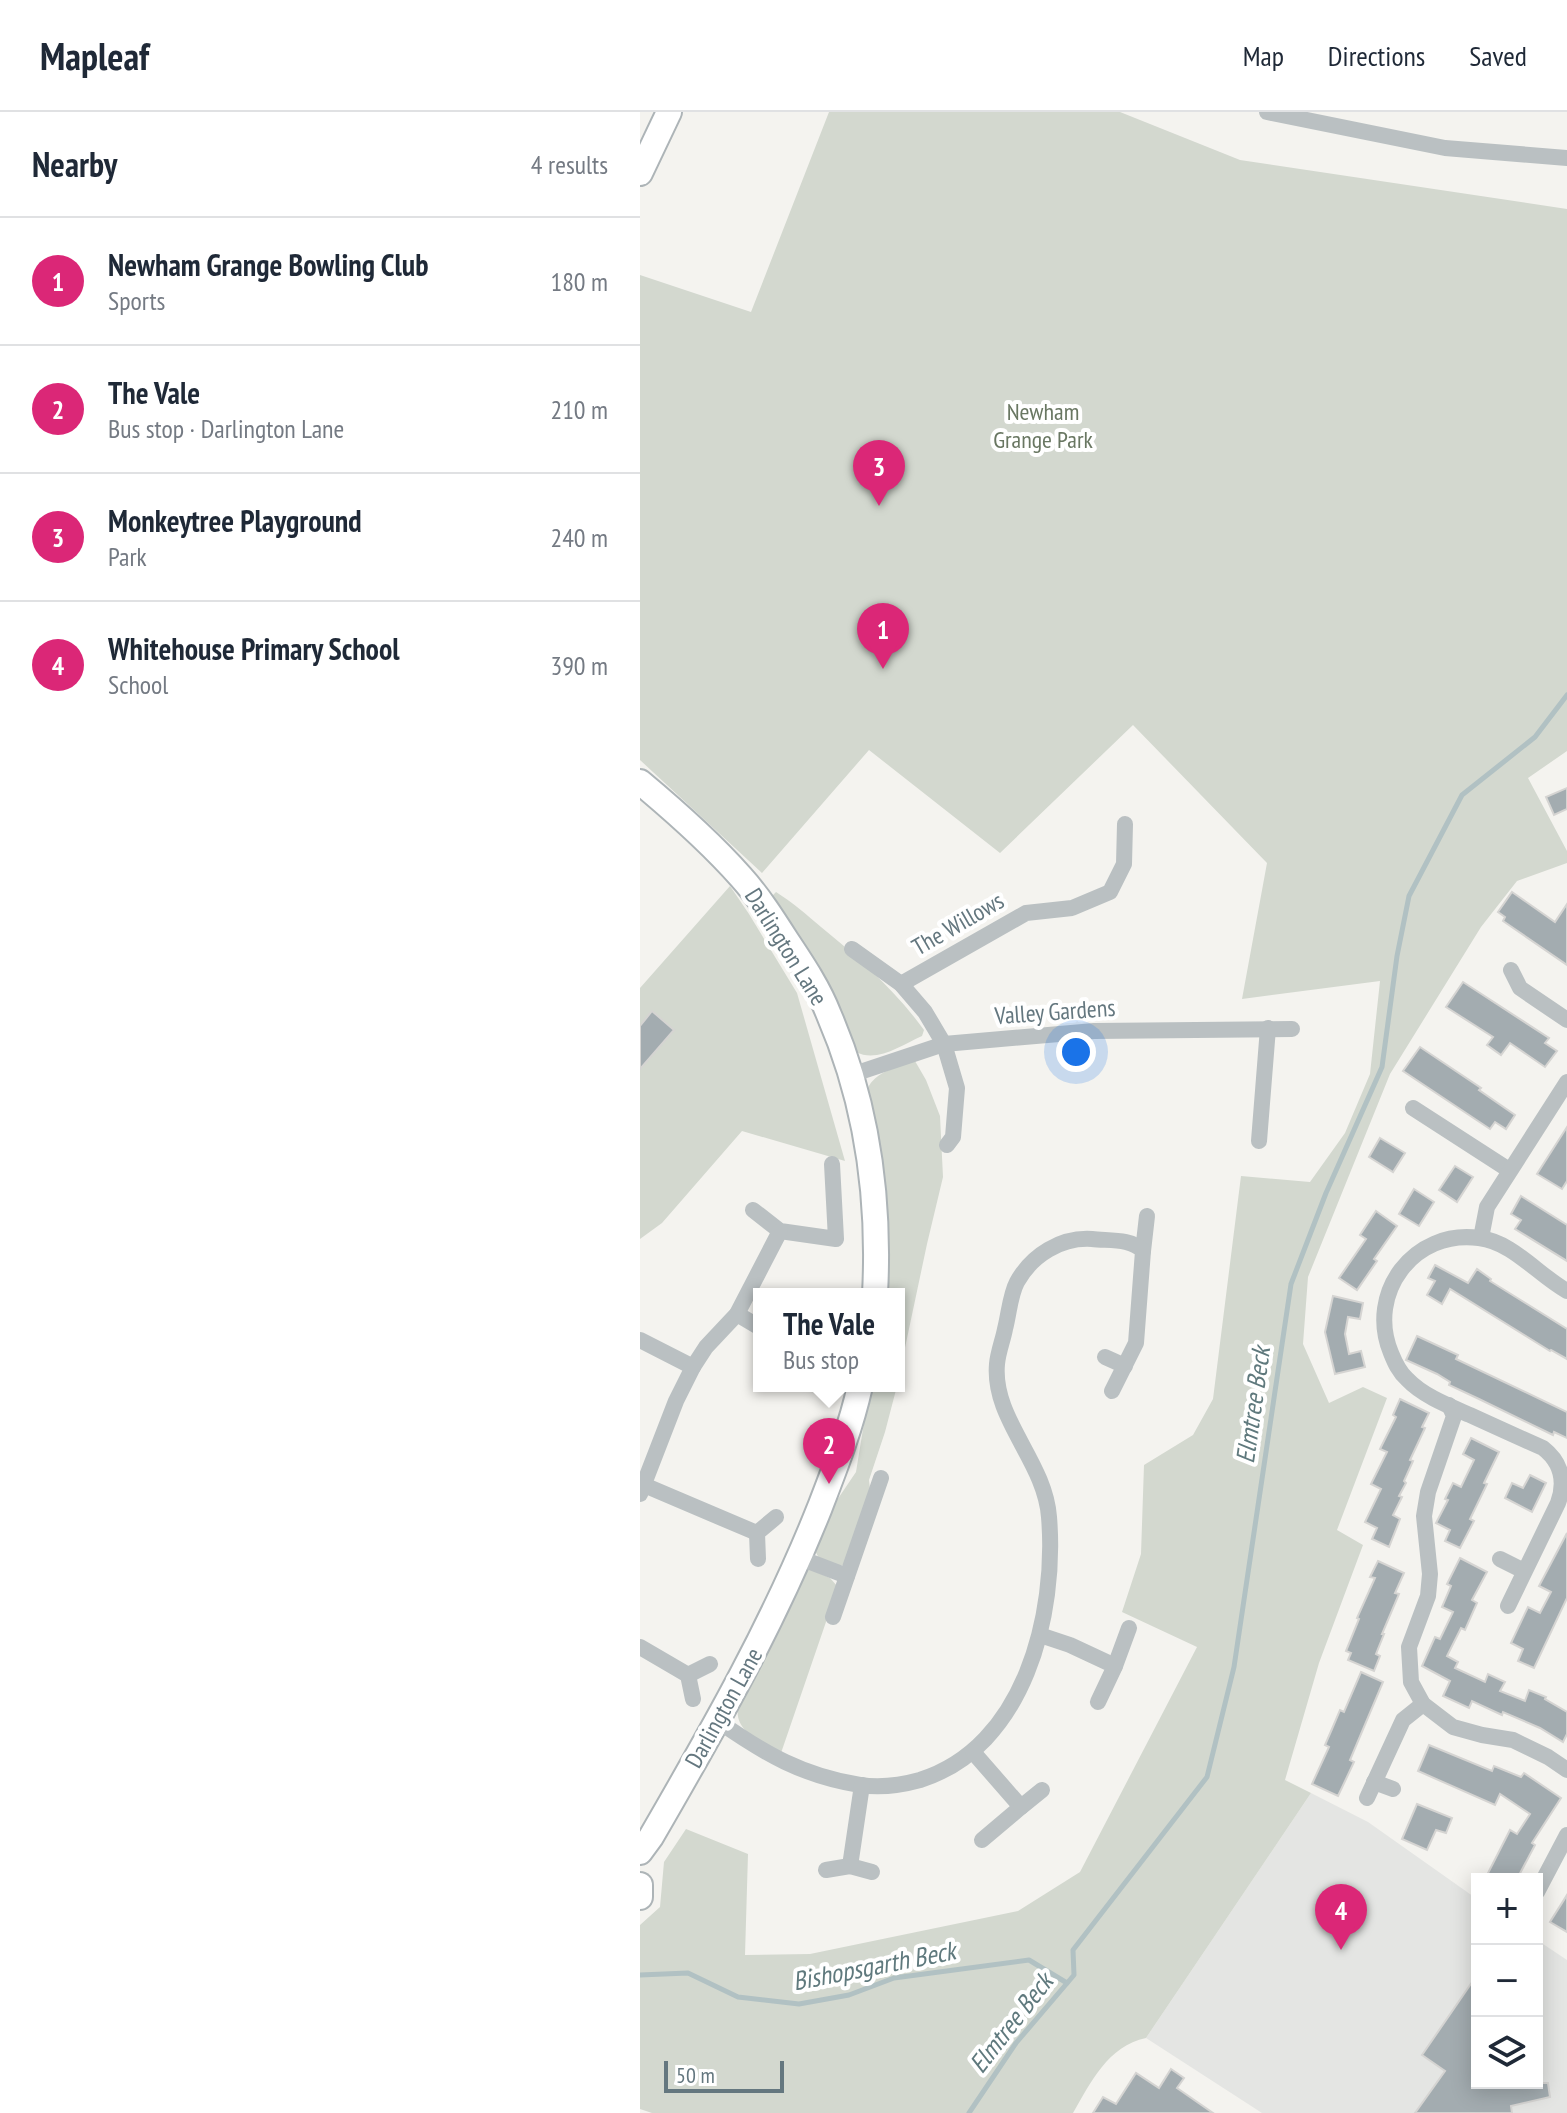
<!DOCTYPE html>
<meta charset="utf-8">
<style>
body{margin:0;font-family:"PT Sans Narrow",sans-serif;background:#f6f6f7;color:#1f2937}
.controls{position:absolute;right:24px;bottom:24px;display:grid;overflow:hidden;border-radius:0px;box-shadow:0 4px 20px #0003}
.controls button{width:72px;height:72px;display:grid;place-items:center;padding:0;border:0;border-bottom:2px solid #e0e1e3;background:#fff;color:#1f2937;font:40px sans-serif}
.scale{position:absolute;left:24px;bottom:20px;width:120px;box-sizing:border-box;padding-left:8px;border:4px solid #64777f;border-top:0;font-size:22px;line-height:28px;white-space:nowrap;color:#64777f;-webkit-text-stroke:6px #fff;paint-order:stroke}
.you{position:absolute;left:436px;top:940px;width:28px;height:28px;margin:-20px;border:6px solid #fff;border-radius:50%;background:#1a73e8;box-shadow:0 0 0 12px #1a73e833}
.badge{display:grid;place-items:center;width:52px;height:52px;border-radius:50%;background:#db2777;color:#fff;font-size:26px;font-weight:700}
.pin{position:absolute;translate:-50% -66px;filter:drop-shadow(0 2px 4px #0008)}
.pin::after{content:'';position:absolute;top:42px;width:28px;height:24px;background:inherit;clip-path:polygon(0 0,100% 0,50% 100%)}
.popup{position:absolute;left:113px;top:1176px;width:152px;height:104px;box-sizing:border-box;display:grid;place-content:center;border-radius:0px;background:#fff;filter:drop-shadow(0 2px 6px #0005);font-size:26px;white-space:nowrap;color:#747a83}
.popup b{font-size:30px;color:#1f2937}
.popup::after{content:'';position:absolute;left:50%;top:100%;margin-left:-16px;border:16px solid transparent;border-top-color:#fff}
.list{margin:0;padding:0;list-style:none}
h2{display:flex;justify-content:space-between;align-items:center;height:104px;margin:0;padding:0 32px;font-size:34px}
h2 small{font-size:26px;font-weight:400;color:#747a83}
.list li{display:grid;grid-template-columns:52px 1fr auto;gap:24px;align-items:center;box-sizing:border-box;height:128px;padding:0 32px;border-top:2px solid #e0e1e3}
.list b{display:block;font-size:30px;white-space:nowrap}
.list p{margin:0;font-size:26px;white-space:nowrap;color:#747a83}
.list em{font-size:26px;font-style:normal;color:#747a83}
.icon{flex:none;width:44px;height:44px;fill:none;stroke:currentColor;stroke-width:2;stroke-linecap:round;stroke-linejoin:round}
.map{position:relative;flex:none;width:927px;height:2001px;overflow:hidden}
header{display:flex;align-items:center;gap:48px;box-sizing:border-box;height:112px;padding:0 40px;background:#fff;border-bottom:2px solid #e0e1e3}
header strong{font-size:38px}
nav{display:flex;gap:44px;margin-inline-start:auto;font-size:28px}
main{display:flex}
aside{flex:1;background:#fff}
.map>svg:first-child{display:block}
.built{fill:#e4e5e3}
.green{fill:#d3d8cf}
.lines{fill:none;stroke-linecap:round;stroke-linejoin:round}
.stream{stroke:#b1c1c3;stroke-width:5}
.building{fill:#a3acb0;stroke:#d5d4d2;stroke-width:2}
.secondary-casing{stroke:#adb4b7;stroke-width:28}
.street{stroke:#bac0c2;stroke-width:16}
.secondary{stroke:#fff;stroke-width:24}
.labels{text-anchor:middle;stroke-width:8;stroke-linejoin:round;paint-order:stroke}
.park-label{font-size:24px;fill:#697762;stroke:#fff}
.street-label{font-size:24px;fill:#64777f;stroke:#fff}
.water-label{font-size:26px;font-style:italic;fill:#5f797d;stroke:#fff}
</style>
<header>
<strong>Mapleaf</strong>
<nav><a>Map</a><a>Directions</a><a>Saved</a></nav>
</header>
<main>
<aside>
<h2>Nearby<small>4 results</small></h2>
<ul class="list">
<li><span class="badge">1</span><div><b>Newham Grange Bowling Club</b><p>Sports</p></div><em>180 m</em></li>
<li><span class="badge">2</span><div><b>The Vale</b><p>Bus stop · Darlington Lane</p></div><em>210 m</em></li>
<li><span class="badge">3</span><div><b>Monkeytree Playground</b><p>Park</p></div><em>240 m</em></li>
<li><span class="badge">4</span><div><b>Whitehouse Primary School</b><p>School</p></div><em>390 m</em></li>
</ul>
</aside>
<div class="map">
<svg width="927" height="2001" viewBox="0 0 927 2001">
<rect width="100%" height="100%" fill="#f4f3ef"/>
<path class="built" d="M671,1681L728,1710L837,1787V1971H897V1828L927,1848V2001H622L506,1926Z"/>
<g class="green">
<path d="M189,0H480L600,48L927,97V639L888,666L927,739V751L877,769L841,815L750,962L668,1165L663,1232L689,1291L723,1275L747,1286L697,1418L723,1433L679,1551L645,1668L671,1681L506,1926C468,1934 451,1970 433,2001H12L0,1997V1813L20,1795L24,1750L46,1717L108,1742L105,1843L170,1842L378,1799L440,1760L557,1535L482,1500L501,1442L504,1353L553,1323L573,1287L601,1064L670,1070L705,1021L730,962L740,869L602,887L627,751L493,613L360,741L229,638L122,761L0,648V163L111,200Z"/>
<path d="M90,774L109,802L157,881L205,1049L102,1019L22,1111L0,1127V876Z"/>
<path d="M136,780C152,790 167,803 181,815C219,846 255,878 284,918L282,924C262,933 237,951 216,940L195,889L130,786Z"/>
<path d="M275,949L286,968L300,1004L303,1065L287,1132L259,1264V1182H247L248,1128L243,1069L226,981C232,960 255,956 275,949Z"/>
<path d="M230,1274H257L245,1320L229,1368L230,1377L206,1451L199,1455L180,1448L174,1437L191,1397L216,1360Z"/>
<path d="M170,1457L190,1466L198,1475L141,1641C121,1629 91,1619 99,1592L161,1462Z"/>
</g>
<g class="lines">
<g class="stream">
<path d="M0,1863L48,1861L98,1885L159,1892L209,1883L254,1866L389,1848L427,1871"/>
<path d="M329,2001L376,1931L434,1863L433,1838L567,1665L594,1555L651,1172L686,1081L742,955L757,844L769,784L822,683L895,625L927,583"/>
</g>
</g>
<g class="building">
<path d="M927,676V697L914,703L906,685Z"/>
<path d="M872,780L915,810L927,792V853L863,809L865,805L858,800Z"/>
<path d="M823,870L909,926L905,931L917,939L905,955L870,931L861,943L847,933L853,925L806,895Z"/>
<path d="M12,899L34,918L0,957V914Z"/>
<path d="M780,935L841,976L839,978L875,1003L866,1017L855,1010L850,1017L763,959Z"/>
<path d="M927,1015V1069L922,1077L897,1062Z"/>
<path d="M740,1026L765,1041L753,1060L729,1045Z"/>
<path d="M815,1054L833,1065L817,1090L799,1078Z"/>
<path d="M774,1077L794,1090L779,1114L759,1102Z"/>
<path d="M881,1084L927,1113V1149L875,1117L881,1108L871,1102Z"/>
<path d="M736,1099L757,1114L734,1147L737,1149L717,1178L699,1166L726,1127L720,1123Z"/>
<path d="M795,1153L828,1171L837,1157L851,1167L850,1169L927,1217V1247L911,1238L910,1239L810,1177L802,1192L787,1183L795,1169L788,1166Z"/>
<path d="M693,1184L723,1191L720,1207L708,1205L705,1222L709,1242L721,1239L725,1255L695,1262L685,1220Z"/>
<path d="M777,1224L818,1243L816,1247L927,1300V1326L914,1320L913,1323L839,1287L809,1273L810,1270L797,1262L766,1248Z"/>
<path d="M760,1287L789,1301L782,1315L785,1316L770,1348L773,1349L764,1369L766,1371L759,1384L762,1385L753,1403L760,1407L749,1435L732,1427L737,1416L725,1410L741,1377L731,1372L747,1340L740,1337L756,1305L753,1303Z"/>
<path d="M831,1326L859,1340L844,1371L847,1372L830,1407L834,1409L820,1436L805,1429L810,1418L796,1411L808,1388L805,1387L813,1371L821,1375L834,1348L823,1342Z"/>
<path d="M890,1363L906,1371L892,1400L865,1386L872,1371L883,1376Z"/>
<path d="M927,1421V1486L894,1556L878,1549L883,1537L871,1531L888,1495L900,1501L911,1480L899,1474Z"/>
<path d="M820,1446L847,1460L832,1488L837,1491L825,1518L821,1516L807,1544L818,1550L815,1556L845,1570L848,1562L865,1570L860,1579L885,1589L889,1578L906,1585L905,1587L927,1600V1622L923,1630L900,1616L863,1600L862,1603L832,1589L829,1596L803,1584L810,1569L782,1554L795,1525L800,1527L813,1500L802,1495L811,1474L807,1472Z"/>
<path d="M738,1449L764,1461L755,1481L759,1482L742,1522H744L736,1542L740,1544L734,1559L708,1548L711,1541L706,1539L719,1507L717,1506L735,1466L730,1465Z"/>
<path d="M721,1560L743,1570L710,1648L714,1650L698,1684L672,1672L689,1635L685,1633L692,1617L700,1598L704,1600Z"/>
<path d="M789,1633L852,1659L854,1654L881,1665L884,1661L921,1686L892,1731L895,1733L877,1767H845L870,1718L877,1722L890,1702L860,1682L855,1693L778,1659Z"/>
<path d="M777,1692L812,1706L806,1721L796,1718L787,1738L762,1727Z"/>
<path d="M927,1783V1820L910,1810Z"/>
<path d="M837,1863V1971H908L910,1985L871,1994L872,2001H775L805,1959L782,1943Z"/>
<path d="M531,1957L544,1966L537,1976L573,2001H453L463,1985L476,1992L496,1961L519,1976Z"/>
</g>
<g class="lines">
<defs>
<g id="secondary">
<path d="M0,61L29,0"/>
<path d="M0,670C36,700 70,730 101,765C119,785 133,807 147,829C163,853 179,877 189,903C227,991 240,1087 235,1182"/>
<path d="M0,1740L11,1725C73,1618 134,1511 180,1395C195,1356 211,1315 220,1274"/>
<path d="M0,1773V1785"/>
</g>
</defs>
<use href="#secondary" class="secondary-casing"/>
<g class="street">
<path d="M627,0L805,36L927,46"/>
<path d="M212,837L261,872L285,900L304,932L317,976L313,1025L307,1033"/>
<path d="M871,858L880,876L927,908"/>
<path d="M261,872L386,801L432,796L470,780L484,752L485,712"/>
<path d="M211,963L304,932L454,919L652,917"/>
<path d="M773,996L869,1058"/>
<path d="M619,1029L628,916"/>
<path d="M113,1098L140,1119L196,1127L192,1052"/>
<path d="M841,1126L847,1095L927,970"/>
<path d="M503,1139L507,1104"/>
<path d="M97,1202L119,1215"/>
<path d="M0,1228L53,1255"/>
<path d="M465,1245L485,1254"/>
<path d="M809,1293L814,1304L788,1380L784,1404L790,1462L788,1484L769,1535L771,1570L783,1592L813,1615L842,1623L873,1628L908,1645L927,1658"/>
<path d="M4,1373L117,1421"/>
<path d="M0,1382L36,1289L53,1255L66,1235L97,1202L140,1119"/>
<path d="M160,1446L207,1464"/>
<path d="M118,1447L117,1421L136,1405"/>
<path d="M860,1447L884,1459"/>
<path d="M868,1494L918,1391C926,1369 921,1350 903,1336C878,1325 854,1314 830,1303C809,1294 783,1284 767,1267C759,1260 755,1251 751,1241C726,1181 774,1117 839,1126C873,1130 898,1163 927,1179"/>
<path d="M193,1505L241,1366"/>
<path d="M400,1523L430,1533L475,1554L458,1590"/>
<path d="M0,1535L48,1563L53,1587"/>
<path d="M475,1554L489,1516"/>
<path d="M48,1563L70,1552"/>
<path d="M78,1609C125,1642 163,1664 220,1673C240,1676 262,1673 280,1668C385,1635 417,1502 409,1405C405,1349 352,1307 357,1252C358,1240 363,1228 365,1217C369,1202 370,1183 377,1170C392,1143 421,1125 452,1127C469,1129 491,1126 503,1139L496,1231L472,1279"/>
<path d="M333,1640L381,1695L342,1728"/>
<path d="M734,1670L753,1677"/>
<path d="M727,1686L763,1608L783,1592"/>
<path d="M381,1695L402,1678"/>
<path d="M210,1754L232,1760"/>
<path d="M186,1758L210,1754L222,1673"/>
<path d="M897,1780L927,1723"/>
</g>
<use href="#secondary" class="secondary"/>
</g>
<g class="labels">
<g class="park-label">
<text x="403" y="308">Newham<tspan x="403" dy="28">Grange Park</tspan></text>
</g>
<g class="street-label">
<text transform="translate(318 812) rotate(-30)" y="8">The Willows</text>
<text transform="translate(146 835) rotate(58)" y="8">Darlington Lane</text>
<text transform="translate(415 900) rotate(-4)" y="8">Valley Gardens</text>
<text transform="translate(84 1596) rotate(-61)" y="8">Darlington Lane</text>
</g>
<g class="water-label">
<text transform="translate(613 1293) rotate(-82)" y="9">Elmtree Beck</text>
<text transform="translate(234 1854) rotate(-11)" y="9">Bishopsgarth Beck</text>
<text transform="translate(371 1911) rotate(-52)" y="9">Elmtree Beck</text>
</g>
</g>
</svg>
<div class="controls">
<button>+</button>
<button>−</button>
<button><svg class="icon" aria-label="layers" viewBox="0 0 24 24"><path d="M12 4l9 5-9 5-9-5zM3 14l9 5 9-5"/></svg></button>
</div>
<div class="scale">50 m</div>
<div class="you"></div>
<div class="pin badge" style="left:243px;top:557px">1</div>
<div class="pin badge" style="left:189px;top:1372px">2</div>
<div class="popup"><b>The Vale</b>Bus stop</div>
<div class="pin badge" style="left:239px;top:394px">3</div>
<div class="pin badge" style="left:701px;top:1838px">4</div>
</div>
</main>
